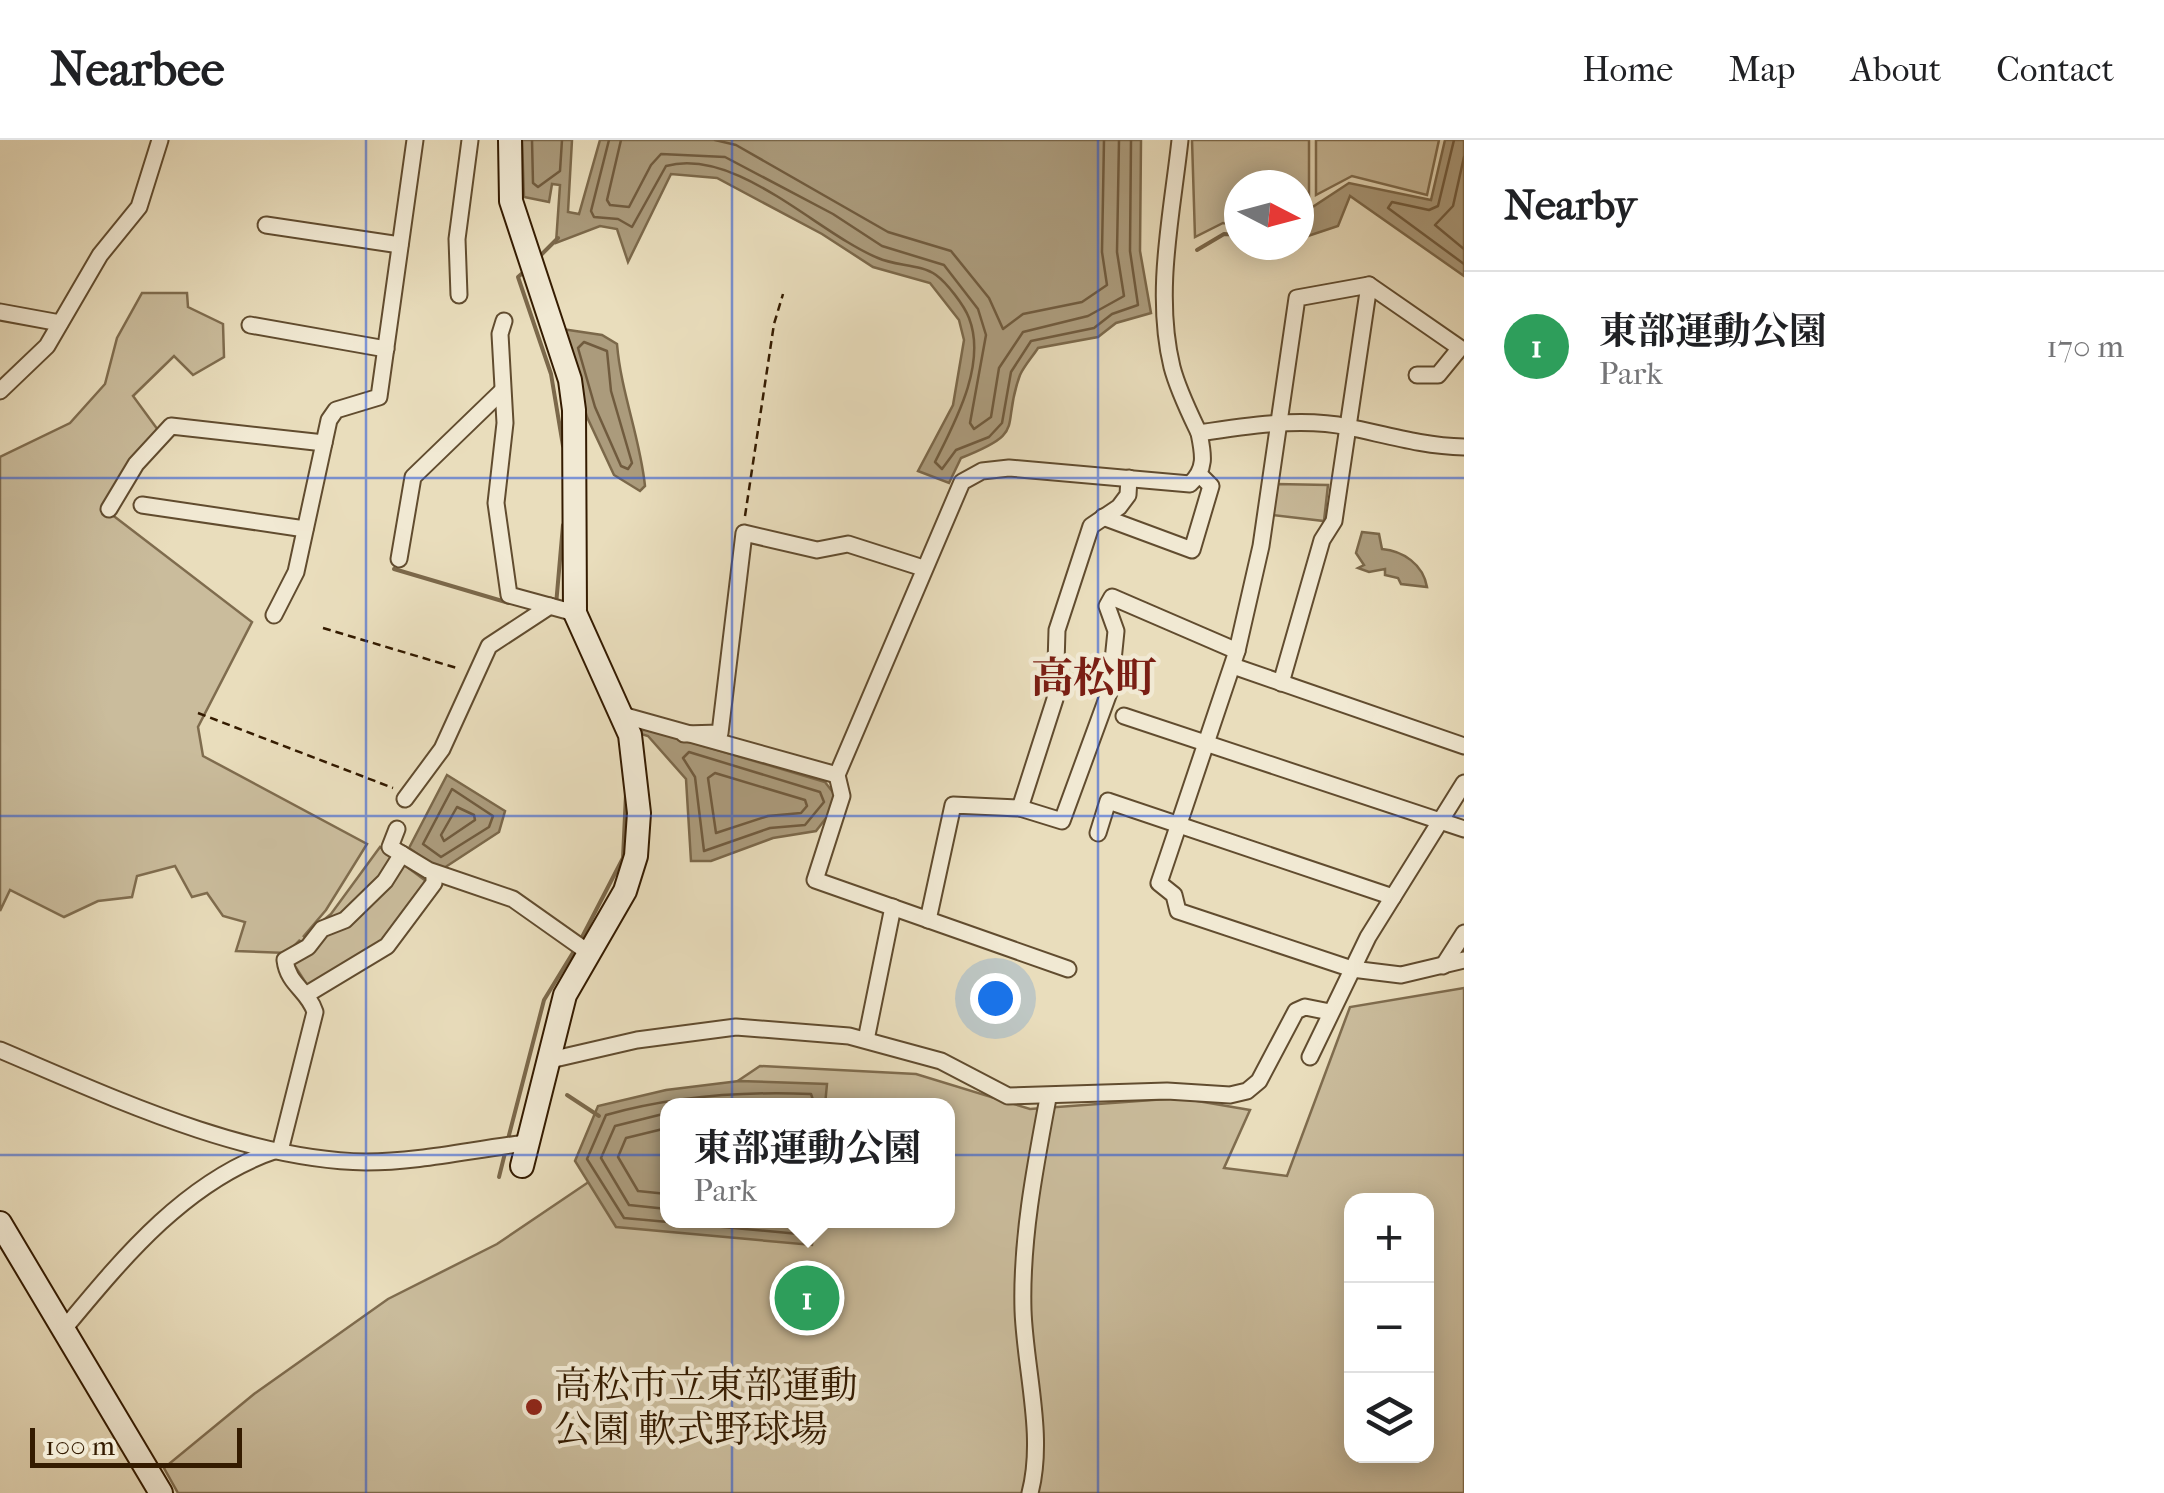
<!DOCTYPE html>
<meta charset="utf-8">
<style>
body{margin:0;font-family:"IM FELL French Canon","Noto Serif JP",serif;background:#f2f2f2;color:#202124}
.controls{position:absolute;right:30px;bottom:30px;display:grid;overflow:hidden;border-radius:20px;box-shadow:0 5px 25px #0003}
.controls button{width:90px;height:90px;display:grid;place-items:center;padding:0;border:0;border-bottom:2px solid #e0e0e0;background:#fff;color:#202124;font:50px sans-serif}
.compass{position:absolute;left:1224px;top:30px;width:90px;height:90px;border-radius:50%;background:#fff;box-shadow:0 5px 25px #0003;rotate:96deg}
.scale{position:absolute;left:30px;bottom:25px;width:212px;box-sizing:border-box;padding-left:10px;border:5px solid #341b00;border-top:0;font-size:28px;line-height:35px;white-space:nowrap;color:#341b00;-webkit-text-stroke:8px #f1e9d3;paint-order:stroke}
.you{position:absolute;left:995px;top:858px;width:35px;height:35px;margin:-25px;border:8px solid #fff;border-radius:50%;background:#1a73e8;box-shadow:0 0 0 15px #1a73e833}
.badge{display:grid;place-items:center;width:65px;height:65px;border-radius:50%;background:#db2777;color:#fff;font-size:32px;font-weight:700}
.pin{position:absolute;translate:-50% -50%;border:5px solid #fff;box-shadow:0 2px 10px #0006}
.popup{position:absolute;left:660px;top:958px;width:295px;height:130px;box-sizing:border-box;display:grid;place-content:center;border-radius:20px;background:#fff;filter:drop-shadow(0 2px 8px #0005);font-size:32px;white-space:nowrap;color:#757577}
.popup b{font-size:38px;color:#202124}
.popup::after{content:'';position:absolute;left:50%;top:100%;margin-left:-20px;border:20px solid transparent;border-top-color:#fff}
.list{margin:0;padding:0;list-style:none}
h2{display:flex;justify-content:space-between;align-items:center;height:130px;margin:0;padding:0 40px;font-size:42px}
h2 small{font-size:32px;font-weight:400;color:#757577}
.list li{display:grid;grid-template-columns:65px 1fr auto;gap:30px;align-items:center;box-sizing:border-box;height:150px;padding:0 40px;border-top:2px solid #e0e0e0}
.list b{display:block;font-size:38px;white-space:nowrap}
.list p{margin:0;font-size:32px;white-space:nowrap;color:#757577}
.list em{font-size:32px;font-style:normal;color:#757577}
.icon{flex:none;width:55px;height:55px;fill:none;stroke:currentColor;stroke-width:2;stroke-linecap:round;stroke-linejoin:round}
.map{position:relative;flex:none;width:1464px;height:1353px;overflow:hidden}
header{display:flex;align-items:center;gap:60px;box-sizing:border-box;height:140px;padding:0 50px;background:#fff;border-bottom:2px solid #e0e0e0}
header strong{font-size:48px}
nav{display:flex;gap:55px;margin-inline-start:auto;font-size:35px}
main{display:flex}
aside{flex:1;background:#fff}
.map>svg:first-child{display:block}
.green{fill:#cabc9c;stroke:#7f6c4e;stroke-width:2.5;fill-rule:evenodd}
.water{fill:#ab9b7c;stroke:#7b684a;stroke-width:2.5}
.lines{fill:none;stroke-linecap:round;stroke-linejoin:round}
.shore{stroke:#705b3e;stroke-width:2.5}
.stream{stroke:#7b684a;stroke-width:4}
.street-casing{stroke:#614c2f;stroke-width:19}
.secondary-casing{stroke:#341b00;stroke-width:26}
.path{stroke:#341b00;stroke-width:2.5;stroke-dasharray:8 5;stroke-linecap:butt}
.street{stroke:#f1e9d3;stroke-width:15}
.secondary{stroke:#f1e9d3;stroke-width:22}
.grid{fill:none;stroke:#1d4ed8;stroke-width:2.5;stroke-opacity:0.55}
.poi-dot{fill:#8f2418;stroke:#f1e9d3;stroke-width:4}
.labels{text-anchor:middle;stroke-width:9;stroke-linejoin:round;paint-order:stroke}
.poi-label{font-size:38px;fill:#341b00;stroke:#f1e9d3;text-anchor:start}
.quarter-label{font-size:42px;font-weight:bold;fill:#7a1f14;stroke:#f1e9d3}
</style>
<header>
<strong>Nearbee</strong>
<nav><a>Home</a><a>Map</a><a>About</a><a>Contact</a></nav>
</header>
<main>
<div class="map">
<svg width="1464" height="1353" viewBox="0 0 1464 1353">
<rect width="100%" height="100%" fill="#e9ddbc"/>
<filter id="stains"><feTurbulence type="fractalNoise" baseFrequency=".002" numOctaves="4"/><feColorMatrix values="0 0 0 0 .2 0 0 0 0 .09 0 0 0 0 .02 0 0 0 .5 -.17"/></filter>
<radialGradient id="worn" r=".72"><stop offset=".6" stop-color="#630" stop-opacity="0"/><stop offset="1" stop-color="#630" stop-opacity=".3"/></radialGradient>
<g class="green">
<path d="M1192,0H1309V63L1299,69V45H1239V85L1223,83L1195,97Z"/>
<path d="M1316,0H1439L1427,55L1352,36L1316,55Z"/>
<path d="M142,153H187L188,167L223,184L224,217L193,235L174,216L133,256L158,290L102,367L252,482L198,587L203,616L367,704L326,770L303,797L331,774L380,707L430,744L387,801L309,848L293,823L300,800L287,813L236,811L245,782L223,776L207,753L192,757L175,726L137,736L132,757L98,761L64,777L10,750L0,771V317L70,283L105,244L117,198Z"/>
<path d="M1276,344L1328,345L1324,381L1272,375Z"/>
<path d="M1464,848V1353H178L164,1328L254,1254L388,1159L497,1104L667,989V1080H947V966L702,965L760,926L916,934L1030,969L1180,958L1250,970L1224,1028L1287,1036L1350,867ZM1352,1060H1426V1316H1352Z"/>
</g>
<g class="water">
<path d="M522,0H572L568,72L579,74L600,0H1141L1140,111L1151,173L1116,183L1098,197L1038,208C1033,216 1024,226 1020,235C1000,289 1029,291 961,318L949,343L918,331L953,265L964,200L959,180L930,143L873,127L822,94L717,38L671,34L628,122L617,89L600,86L556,103L560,45L552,44L549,62L524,57Z"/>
<path d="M1445,0H1464V136L1350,56L1338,86L1299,99V76L1349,43L1431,60Z"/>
<path d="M562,189L602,195L617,204C621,253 640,297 645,346L640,351L614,335L587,277Z"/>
<path d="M1362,392L1379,394L1382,409C1403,411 1423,424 1427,447L1401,444L1398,438L1385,435V429L1369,432L1358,428L1364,425L1356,413Z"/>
<path d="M643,588L825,642L835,655L830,673L816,691L773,698L711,721H691L686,639L648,596L641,594Z"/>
<path d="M447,635L505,671L499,692L444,728L433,725L409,708Z"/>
<path d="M739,941L827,944L825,965L667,966V1080L815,1081L812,1105L616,1087L575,1021L598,966L666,950Z"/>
</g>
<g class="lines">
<g class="shore">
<path d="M532,0L533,43L538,47L560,31L562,0"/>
<path d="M609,0L591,71L594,77L618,79L632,87L666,26C737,7 817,93 878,118C895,126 921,124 936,135C947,143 964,165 969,178C987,224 955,282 935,322L942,329L956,310L989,297L1002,283L1011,232L1031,201L1094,188L1112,174L1138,165L1130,111L1131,0"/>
<path d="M621,0L607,60L610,65L629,67L651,25L661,14L725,17L833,74L882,106L944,125L978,169L986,195L970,283L974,289L991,277L999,228L1023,192L1088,176L1124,156L1117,112L1119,0"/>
<path d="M715,0L736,5L888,92L951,111L989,158L1003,189L1023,174L1082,162L1107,145L1102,112L1104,0"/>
<path d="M1454,0L1438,66L1429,70L1392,62L1388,68L1464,124"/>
<path d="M1464,17L1453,66L1435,85L1464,109"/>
<path d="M584,202L607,211L611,251L632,323L628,329L621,326L595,267L578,208Z"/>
<path d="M689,612L820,652L824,662L805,685L770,688L704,711L695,637L683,618Z"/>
<path d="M715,633L805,660L807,666L801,673L768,676L716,693L708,638Z"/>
<path d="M452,649L493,676L489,687L441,717L423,704Z"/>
<path d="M457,667L474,675L475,680L444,701L441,695Z"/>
<path d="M667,973L615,986L601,1018L629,1065L667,1069"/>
<path d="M667,988L626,998L618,1017L638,1051L667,1054"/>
<path d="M805,1080L799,1094L624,1078L587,1019L606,975C674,956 740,951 811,954L815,966"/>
</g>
<g class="stream">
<path d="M1197,110L1224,94L1239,95"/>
<path d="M540,116L558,98"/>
<path d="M526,130L518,137L551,234L563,306"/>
<path d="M394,429L509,463"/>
<path d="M556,465L563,385"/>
<path d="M579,803L623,718L626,654"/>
<path d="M567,955L599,976"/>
<path d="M508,999L544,860L574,811"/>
<path d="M499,1037L505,1013"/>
</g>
<defs>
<g id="street">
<path d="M1180,0C1172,74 1154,153 1172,227C1178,250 1189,272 1199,293C1244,286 1302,277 1348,287C1387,295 1423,306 1464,307"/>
<path d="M266,85L400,105"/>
<path d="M1369,145L1297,158L1261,406L1237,511L1159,743L1174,755L1178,771L1352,829L1401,835L1464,820"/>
<path d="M459,155L457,99L470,0"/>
<path d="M0,172L60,183"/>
<path d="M504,181L500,194L505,283L496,363L509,455L575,473"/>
<path d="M250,185L386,209"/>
<path d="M0,251L47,206L100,115L139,67L160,0"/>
<path d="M142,365L305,389"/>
<path d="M109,369L136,324L171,286L324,303"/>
<path d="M1103,377L1192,410L1211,346L1200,335"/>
<path d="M399,419L413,337L502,251"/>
<path d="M274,475L296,432L329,280L336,270L379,257L415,0"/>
<path d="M1233,526L1464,606"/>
<path d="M1281,543L1322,400L1334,381L1369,145L1460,208L1438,235H1417"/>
<path d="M622,575L837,635"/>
<path d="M1124,576L1464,689"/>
<path d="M684,594L720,593L744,393L817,410L848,404L923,428"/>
<path d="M405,659L442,609L489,506L550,466"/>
<path d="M1020,668L1062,681L1110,550L1116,491L1107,466L1112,457L1237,511"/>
<path d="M397,689L390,707L428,730L513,759L588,812"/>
<path d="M1098,693L1108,661L1393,757"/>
<path d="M928,780L953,665L1020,668L1055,559L1057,490L1091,386L1119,367L1128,355L1129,338"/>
<path d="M1443,826L1464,793"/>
<path d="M1068,829L815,740L842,656L837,635L962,342L982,331L1009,328L1190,344C1207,329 1203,313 1199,293"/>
<path d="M309,853L387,806L434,743V733"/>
<path d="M866,900L893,767"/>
<path d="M0,910C111,957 244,1020 366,1022C420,1022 474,1009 527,1003"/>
<path d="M1310,917L1368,797L1464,643"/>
<path d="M546,921L637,900L736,887L849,896L941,921L1008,956L1167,951L1230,955L1247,951L1259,941L1296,871L1305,867L1330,872"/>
<path d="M280,1011L315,872C308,850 288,845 285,820L308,807L322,789L345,780L385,741L402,714"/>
<path d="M63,1190C122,1119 186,1040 277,1010"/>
<path d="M1030,1353C1045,1296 1025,1229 1023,1170C1021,1100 1035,1027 1048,958"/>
</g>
<g id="secondary">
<path d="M510,0L511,61L570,240L574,270L575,473L630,595L639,673L636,716L625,751L565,855L522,1026"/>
<path d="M0,1083L161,1353"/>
</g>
</defs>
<use href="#street" class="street-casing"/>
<use href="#secondary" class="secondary-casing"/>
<g class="path">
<path d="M745,376L774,184L783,154"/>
<path d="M323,488L460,529"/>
<path d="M198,573L393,648"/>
</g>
<use href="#street" class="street"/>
<use href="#secondary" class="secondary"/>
</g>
<path class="grid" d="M366,0V1353M732,0V1353M1098,0V1353M0,338H1464M0,676H1464M0,1015H1464"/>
<circle class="poi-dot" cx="534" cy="1267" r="10"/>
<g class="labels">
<g class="poi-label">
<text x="554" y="1258">高松市立東部運動<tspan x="554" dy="44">公園 軟式野球場</tspan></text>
</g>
<g class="quarter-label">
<text x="1094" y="552">高松町</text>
</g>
</g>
<rect width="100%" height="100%" filter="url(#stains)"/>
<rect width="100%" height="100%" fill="url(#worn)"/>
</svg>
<div class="controls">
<button>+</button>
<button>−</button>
<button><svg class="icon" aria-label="layers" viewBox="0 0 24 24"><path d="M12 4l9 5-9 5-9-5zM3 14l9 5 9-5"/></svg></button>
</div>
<svg class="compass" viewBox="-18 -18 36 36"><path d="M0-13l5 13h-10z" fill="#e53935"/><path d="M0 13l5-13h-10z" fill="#757577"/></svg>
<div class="scale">100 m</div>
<div class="you"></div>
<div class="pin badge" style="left:807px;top:1158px;background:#2e9e5b">1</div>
<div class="popup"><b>東部運動公園</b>Park</div>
</div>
<aside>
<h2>Nearby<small></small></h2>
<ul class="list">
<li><span class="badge" style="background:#2e9e5b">1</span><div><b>東部運動公園</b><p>Park</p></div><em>170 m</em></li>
</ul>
</aside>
</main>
